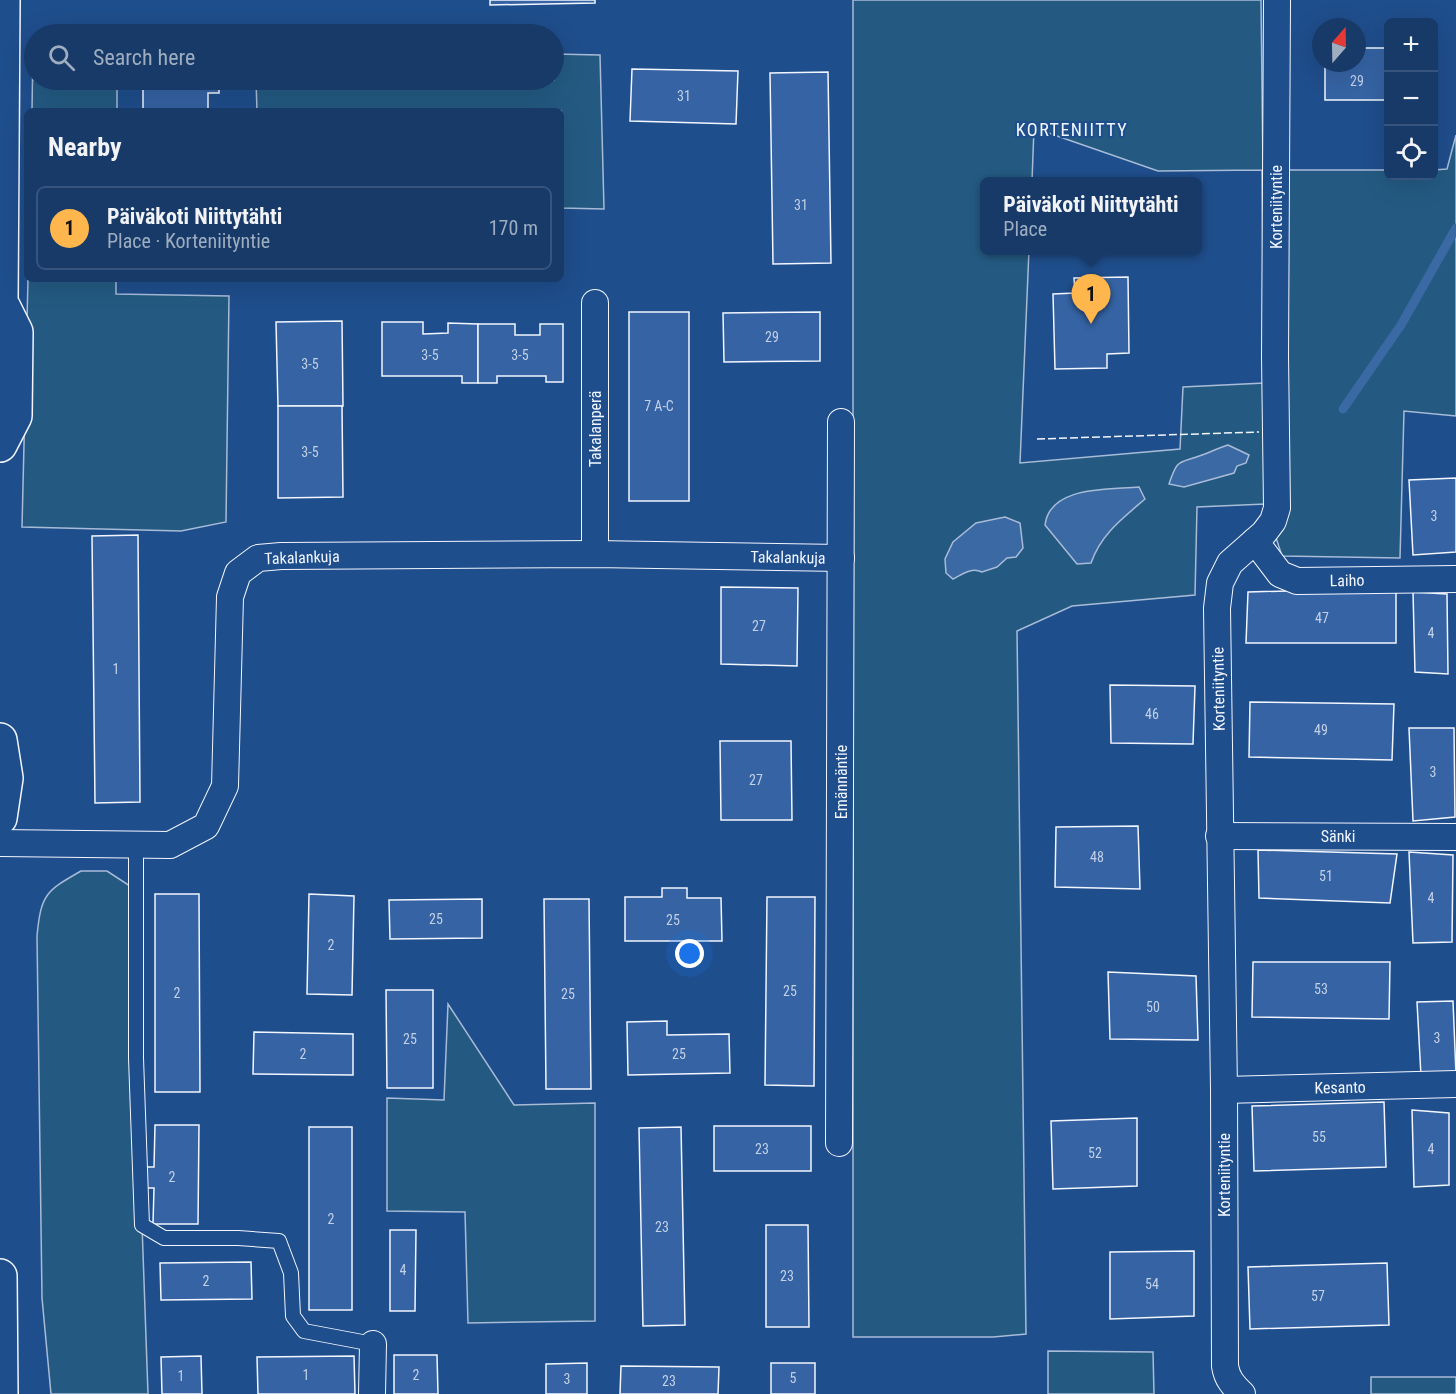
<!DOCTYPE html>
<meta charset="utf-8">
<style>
body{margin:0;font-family:"Roboto Condensed",sans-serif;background:#20416f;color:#f1f3f6}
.controls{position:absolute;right:18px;top:18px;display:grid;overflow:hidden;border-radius:9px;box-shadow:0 6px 24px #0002}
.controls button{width:54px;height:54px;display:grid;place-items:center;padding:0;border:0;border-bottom:2px solid #36547d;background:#173a69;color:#f1f3f6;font:30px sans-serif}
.compass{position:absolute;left:1312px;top:18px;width:54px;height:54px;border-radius:50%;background:#173a69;box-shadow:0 6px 24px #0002;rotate:20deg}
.you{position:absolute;left:690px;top:954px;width:21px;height:21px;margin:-15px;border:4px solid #fff;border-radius:50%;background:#1a73e8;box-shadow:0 0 0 9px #1a73e833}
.badge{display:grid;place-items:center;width:39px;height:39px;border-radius:50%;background:#ffb74d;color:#111;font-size:20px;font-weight:700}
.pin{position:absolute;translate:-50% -50px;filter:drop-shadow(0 2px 3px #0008)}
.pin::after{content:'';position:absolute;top:32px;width:21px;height:18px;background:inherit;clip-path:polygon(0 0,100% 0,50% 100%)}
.popup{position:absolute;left:980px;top:177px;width:222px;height:78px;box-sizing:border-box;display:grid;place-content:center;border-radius:9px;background:#173a69;filter:drop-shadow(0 2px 4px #0005);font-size:20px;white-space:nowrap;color:#9eadc0}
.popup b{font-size:22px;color:#f1f3f6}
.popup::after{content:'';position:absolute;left:50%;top:100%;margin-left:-12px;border:12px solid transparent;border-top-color:#173a69}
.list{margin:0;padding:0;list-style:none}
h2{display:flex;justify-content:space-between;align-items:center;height:78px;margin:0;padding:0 24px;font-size:26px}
h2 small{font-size:20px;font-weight:400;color:#9eadc0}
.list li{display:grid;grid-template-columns:39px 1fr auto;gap:18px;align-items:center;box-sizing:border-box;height:84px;margin:0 12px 12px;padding:0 12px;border:2px solid #36547d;border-radius:9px}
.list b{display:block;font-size:22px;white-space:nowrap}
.list p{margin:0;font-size:20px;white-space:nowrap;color:#9eadc0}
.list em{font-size:20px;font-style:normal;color:#9eadc0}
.icon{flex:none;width:33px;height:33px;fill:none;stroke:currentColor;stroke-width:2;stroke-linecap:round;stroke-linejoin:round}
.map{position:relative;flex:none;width:1456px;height:1394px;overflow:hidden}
.search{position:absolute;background:#173a69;box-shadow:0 6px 24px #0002;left:24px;top:24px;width:540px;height:66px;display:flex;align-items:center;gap:15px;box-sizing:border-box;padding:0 21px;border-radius:33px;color:#9eadc0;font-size:22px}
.panel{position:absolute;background:#173a69;box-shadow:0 6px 24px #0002;left:24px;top:108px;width:540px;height:174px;border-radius:9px}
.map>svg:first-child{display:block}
.green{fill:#245a82;stroke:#a8bbd7;stroke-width:1.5;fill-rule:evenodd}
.water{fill:#3b69a3;stroke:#a8bbd7;stroke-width:1.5}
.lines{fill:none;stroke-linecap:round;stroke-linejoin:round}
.stream{stroke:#3b69a3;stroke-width:9}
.building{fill:#3563a3;stroke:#f2f6ff;stroke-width:1.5}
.lane-casing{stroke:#f2f6ff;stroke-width:16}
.street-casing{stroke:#f2f6ff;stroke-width:28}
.secondary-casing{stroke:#f2f6ff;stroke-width:36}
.lane{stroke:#1f4e8c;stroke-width:14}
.street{stroke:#1f4e8c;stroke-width:26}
.secondary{stroke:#1f4e8c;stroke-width:33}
.fence{stroke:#f2f6ff;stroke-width:1.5;stroke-dasharray:8 3;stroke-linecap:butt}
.labels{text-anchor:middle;stroke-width:4.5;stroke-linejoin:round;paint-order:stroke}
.number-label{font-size:14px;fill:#c3d1e8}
.street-label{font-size:16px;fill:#f2f6ff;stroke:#1f4e8c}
.neighbourhood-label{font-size:18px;letter-spacing:1.5px;fill:#f2f6ff;stroke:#1f4e8c}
</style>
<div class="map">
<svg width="1456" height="1394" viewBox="0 0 1456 1394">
<rect width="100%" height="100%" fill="#1f4e8c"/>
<g class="green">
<path d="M853,0H1261L1263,170H1388V176H1434V170L1447,169L1456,135V416L1404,411L1400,558L1282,556L1265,504L1197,507L1195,595L1072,606L1017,631L1026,1334L993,1337H853ZM1034,128L1158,171L1262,170L1264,383L1183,387L1180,449L1020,463L1029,250H984V182L1032,181Z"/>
<path d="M33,44L34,80H117V111H32Z"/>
<path d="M554,54L600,55L604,209L561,208V111H257L256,80H554Z"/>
<path d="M28,279H116V294L229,296L226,522L181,531L22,527Z"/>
<path d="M81,871H107L130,886L148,1394H51L42,1298L37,936C41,894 46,891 81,871Z"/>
<path d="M448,1004L514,1105L595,1103V1321L468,1323L465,1212L387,1211V1098L444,1100Z"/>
<path d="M1048,1351L1153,1352L1154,1394H1048Z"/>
<rect x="1371" y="1377" width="85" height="17"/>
</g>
<g class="water">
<path d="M1228,445L1249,455L1246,463L1237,466L1234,473L1184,487L1169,484C1178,457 1179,464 1202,455C1211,452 1218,448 1228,445Z"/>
<path d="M1139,487L1145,499C1123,518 1101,534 1091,563L1077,564L1045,525C1050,485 1110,490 1139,487Z"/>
<path d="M1005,517L1020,523L1023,548L1016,557L1007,558L997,567L982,572C971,567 963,574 953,579L946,573L945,559L953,542L976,523Z"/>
</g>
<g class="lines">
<path class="stream" d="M1343,409L1401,325L1456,228"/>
</g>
<g class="building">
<path d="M490,0H595V3L490,5Z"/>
<path d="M1357,48H1388V100H1325V63H1357Z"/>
<path d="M632,69L738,71L736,124L630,121Z"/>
<path d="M828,72L831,263L773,264L770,73Z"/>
<path d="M143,80H219V93H208V111H143Z"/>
<path d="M1128,277L1129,353L1107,354V368L1055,369L1053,294L1075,293L1074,278Z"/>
<rect x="629" y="312" width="60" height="189"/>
<path d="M820,312V361L724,362L723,313Z"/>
<path d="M342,321L343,406H278L276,322Z"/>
<path d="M382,322H423V334L448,333V323L478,324V383H462V376H382Z"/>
<path d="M478,324H515V335H540V324H563V382H546V376H497V383H478Z"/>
<path d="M278,406H342L343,497L278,498Z"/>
<path d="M1456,478V552L1413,555L1409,480Z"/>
<path d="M138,535L140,802L95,803L92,536Z"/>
<path d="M721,587L798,588L797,666L721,664Z"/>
<path d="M1396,588V643H1246L1248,592Z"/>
<path d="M1413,592L1447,594L1448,674L1415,672Z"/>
<path d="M1110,685L1195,686L1193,744L1111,743Z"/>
<path d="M1250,702L1394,704L1392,760L1249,757Z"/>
<path d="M1409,728H1454L1455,817L1413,821Z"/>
<path d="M720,741H791L792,820H721Z"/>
<path d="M1138,826L1140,889L1055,887L1056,827Z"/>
<path d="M1258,850L1397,854L1390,903L1259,898Z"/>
<path d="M1409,852L1453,855L1452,942L1413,943Z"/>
<path d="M662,888H687V898H721L722,941H625V897H662Z"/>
<path d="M155,894H199L200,1092H155Z"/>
<path d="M309,894L354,896L352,995L307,994Z"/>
<path d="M767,897H815L814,1086L765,1085Z"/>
<path d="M482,899V938L390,939L389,900Z"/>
<path d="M544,899H589L591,1089H546Z"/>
<path d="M1253,962H1390L1389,1019L1252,1017Z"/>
<path d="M1108,972L1196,976L1198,1040L1110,1039Z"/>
<path d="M386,990H433V1088H387Z"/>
<path d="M1453,1001L1456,1074L1421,1076L1417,1002Z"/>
<path d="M667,1021V1035L729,1034L730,1073L628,1075L627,1022Z"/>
<path d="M254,1032L353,1034V1075L253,1074Z"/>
<path d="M1384,1102L1386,1167L1254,1171L1252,1106Z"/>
<path d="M1412,1110L1449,1113V1185L1414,1187Z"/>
<path d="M1137,1118V1186L1053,1189L1051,1121Z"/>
<path d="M155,1125H199L198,1224H153L154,1188H145L146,1167H154Z"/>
<rect x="714" y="1126" width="97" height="45"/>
<rect x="309" y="1127" width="43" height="183"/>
<path d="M681,1127L685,1325L643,1326L639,1128Z"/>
<path d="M766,1225H808L809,1327H766Z"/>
<path d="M390,1230H416L415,1311H390Z"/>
<path d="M1194,1251V1316L1110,1319V1252Z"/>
<path d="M251,1262L252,1299L161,1300L160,1263Z"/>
<path d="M1387,1263L1389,1325L1250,1329L1248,1267Z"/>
<path d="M394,1355H437L438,1394H394Z"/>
<path d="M201,1356L202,1394H162L161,1357Z"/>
<path d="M354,1356L355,1394H258L257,1357Z"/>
<path d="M587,1363V1394H546V1364Z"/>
<rect x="771" y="1363" width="44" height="31"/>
<path d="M621,1366L719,1367L718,1394H620Z"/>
</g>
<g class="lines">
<defs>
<path id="lane" d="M136,844V1058L142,1225L164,1238H238L279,1241L291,1273L293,1316L304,1331L373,1344"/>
<g id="street">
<path d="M595,303V554"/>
<path d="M1255,541L1280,574L1297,581L1456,579"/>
<path d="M1219,836L1456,837"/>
<path d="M0,843L170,845L206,826L225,786L230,597L238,573L258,558L281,556L595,554L841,558"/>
<path d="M1224,1090L1456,1084"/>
<path d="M839,1143L841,422"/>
<path d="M372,1394L373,1344"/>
<path d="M1242,1394C1233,1385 1227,1379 1225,1366L1224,1090L1217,608L1220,583L1230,563L1264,533L1273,521L1277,508L1275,356L1277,0"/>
</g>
<g id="secondary">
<path d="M0,445L15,416L16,332L1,302L3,0"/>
<path d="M0,740L6,778L0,818"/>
<path d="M0,1276L1,1394"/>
</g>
</defs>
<use href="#lane" class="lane-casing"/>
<use href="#street" class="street-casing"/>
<use href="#secondary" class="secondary-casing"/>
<use href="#lane" class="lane"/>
<use href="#street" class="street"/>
<use href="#secondary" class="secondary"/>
<path class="fence" d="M1037,439L1259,432"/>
</g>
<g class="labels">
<g class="number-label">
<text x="1357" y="86">29</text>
<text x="684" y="101">31</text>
<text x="801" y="210">31</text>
<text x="772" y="342">29</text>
<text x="430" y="360">3-5</text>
<text x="520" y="360">3-5</text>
<text x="310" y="369">3-5</text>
<text x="659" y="411">7 A-C</text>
<text x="310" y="457">3-5</text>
<text x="1434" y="521">3</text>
<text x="1322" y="623">47</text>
<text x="759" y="631">27</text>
<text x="1431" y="638">4</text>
<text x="116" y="674">1</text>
<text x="1152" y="719">46</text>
<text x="1321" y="735">49</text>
<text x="1433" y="777">3</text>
<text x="756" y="785">27</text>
<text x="1097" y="862">48</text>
<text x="1326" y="881">51</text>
<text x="1431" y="903">4</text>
<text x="436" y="924">25</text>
<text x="673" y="925">25</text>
<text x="331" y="950">2</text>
<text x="1321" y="994">53</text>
<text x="790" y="996">25</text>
<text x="177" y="998">2</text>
<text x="568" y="999">25</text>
<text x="1153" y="1012">50</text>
<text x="1437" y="1043">3</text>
<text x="410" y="1044">25</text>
<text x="303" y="1059">2</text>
<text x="679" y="1059">25</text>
<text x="1319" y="1142">55</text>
<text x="762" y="1154">23</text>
<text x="1431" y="1154">4</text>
<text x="1095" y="1158">52</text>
<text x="172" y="1182">2</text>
<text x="331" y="1224">2</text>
<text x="662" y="1232">23</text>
<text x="403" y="1275">4</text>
<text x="787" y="1281">23</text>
<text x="206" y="1286">2</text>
<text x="1152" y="1289">54</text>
<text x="1318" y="1301">57</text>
<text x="306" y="1380">1</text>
<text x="416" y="1380">2</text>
<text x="181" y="1381">1</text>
<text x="793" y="1383">5</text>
<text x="567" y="1384">3</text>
<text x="669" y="1386">23</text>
</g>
<g class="street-label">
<text transform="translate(1276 207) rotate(-90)" y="6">Korteniityntie</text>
<text transform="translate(595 429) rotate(-90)" y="6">Takalanperä</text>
<text transform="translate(302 557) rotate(-2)" y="6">Takalankuja</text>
<text transform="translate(788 557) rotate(1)" y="6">Takalankuja</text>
<text transform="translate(1347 580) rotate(-1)" y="6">Laiho</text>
<text transform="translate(1218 689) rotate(-91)" y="6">Korteniityntie</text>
<text transform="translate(841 782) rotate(-90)" y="6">Emännäntie</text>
<text x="1338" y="842">Sänki</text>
<text transform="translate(1340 1087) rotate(-1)" y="6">Kesanto</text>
<text transform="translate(1224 1175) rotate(-90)" y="6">Korteniityntie</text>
</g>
<g class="neighbourhood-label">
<text x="1072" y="136">KORTENIITTY</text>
</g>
</g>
</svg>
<div class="controls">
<button>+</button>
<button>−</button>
<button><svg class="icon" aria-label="locate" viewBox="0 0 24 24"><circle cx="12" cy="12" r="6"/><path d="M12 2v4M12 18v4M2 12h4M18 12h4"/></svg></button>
</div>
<svg class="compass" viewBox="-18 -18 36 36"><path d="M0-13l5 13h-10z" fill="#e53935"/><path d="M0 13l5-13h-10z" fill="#9eadc0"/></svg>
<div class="you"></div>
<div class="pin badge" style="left:1091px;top:324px">1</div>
<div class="popup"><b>Päiväkoti Niittytähti</b>Place</div>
<div class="search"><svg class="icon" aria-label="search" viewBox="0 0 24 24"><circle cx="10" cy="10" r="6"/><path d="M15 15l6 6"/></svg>Search here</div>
<section class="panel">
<h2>Nearby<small></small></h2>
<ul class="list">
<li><span class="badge">1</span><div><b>Päiväkoti Niittytähti</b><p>Place · Korteniityntie</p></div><em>170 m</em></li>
</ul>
</section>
</div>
